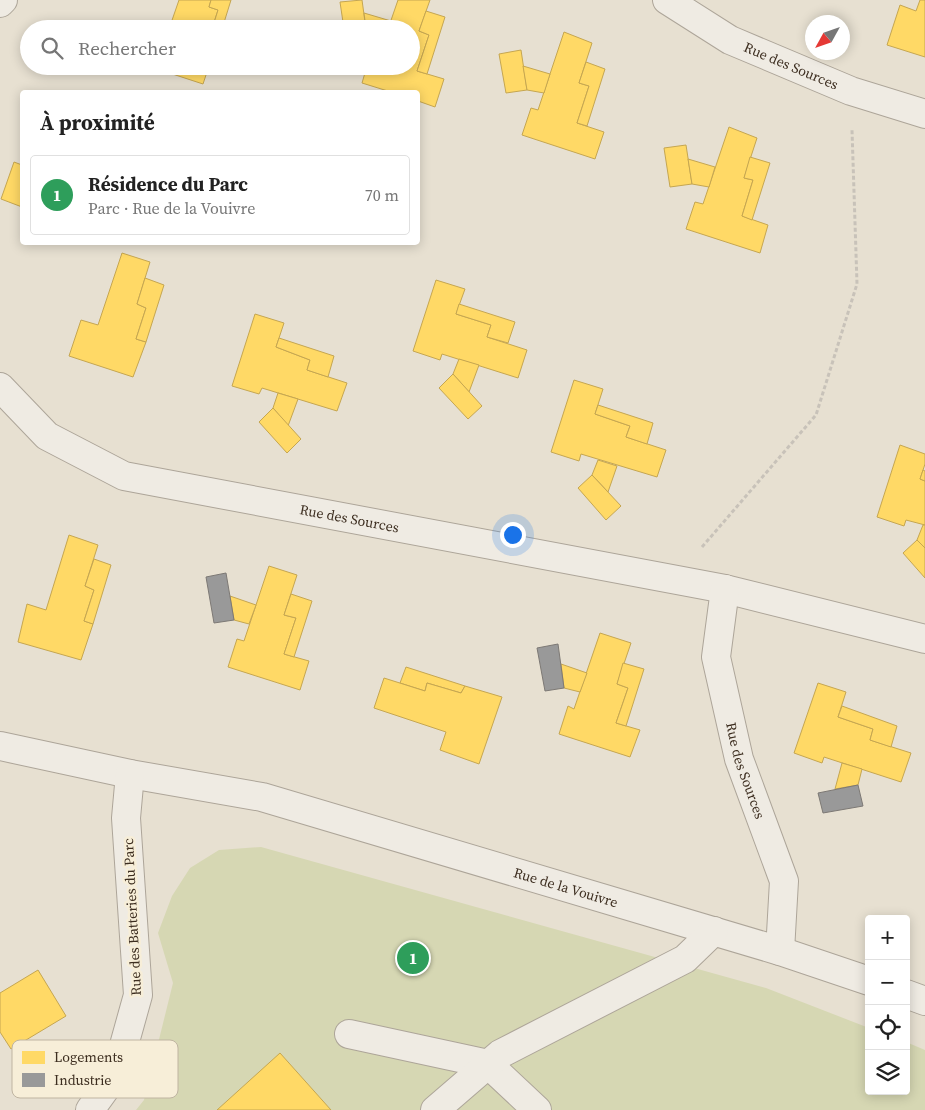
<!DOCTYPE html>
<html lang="fr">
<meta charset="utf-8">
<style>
body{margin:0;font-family:"Source Serif 4",serif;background:#f2f2f2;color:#222}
.controls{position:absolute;right:15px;bottom:15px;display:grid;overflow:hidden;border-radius:5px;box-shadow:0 2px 12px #0003}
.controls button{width:45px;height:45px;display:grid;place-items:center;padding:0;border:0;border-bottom:1px solid #e0e0e0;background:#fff;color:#222;font:25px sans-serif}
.compass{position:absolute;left:805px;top:15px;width:45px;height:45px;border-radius:50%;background:#fff;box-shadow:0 2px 12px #0003;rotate:230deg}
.you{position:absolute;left:512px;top:534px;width:18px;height:18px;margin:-12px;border:4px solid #fff;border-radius:50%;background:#1a73e8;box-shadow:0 0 0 8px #1a73e833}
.badge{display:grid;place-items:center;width:32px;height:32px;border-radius:50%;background:#b45309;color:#fff;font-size:16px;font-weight:700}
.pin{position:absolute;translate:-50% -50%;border:2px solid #fff;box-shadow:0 1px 5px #0006}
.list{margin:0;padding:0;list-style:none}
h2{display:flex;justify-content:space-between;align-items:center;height:65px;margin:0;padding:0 20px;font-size:21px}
h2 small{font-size:16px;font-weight:400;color:#767676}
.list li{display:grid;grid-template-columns:32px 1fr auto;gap:15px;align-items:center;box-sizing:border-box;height:80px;margin:0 10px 10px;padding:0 10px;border:1px solid #e0e0e0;border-radius:5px}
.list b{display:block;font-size:19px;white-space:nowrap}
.list p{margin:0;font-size:16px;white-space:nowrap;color:#767676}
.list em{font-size:16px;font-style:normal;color:#767676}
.icon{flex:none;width:28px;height:28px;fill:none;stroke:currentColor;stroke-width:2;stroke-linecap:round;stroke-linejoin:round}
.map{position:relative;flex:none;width:925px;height:1110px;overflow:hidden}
.search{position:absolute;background:#fff;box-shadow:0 2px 12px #0003;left:20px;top:20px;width:400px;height:55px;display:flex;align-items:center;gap:12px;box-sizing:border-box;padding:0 18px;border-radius:28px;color:#767676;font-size:19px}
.panel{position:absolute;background:#fff;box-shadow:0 2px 12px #0003;left:20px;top:90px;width:400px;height:155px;border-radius:5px}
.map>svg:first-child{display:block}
.green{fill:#d6d7b3}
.homes{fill:#ffd966;stroke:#c5a651}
.industry{fill:#999;stroke:#7d7975}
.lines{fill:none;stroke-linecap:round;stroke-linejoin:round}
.minor-casing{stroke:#ada599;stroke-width:30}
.path{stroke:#c8c2b9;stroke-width:3;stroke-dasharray:4 2.5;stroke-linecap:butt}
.minor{stroke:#efebe3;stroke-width:28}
.labels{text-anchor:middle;stroke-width:5;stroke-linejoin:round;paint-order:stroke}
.street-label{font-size:14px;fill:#3d2e20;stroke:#f7eed8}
.key{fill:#f7eed8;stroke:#bfb4a1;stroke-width:1}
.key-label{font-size:14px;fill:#3d2e20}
</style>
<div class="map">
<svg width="925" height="1110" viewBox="0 0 925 1110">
<rect width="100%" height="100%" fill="#e7e0d1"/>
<path class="green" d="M261,847L766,988L869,1028V1091H906V1042L925,1050V1110H136L144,1100L173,983L158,933L172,896L190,868L219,850Z"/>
<g class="homes">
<path d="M179,0H211L209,7L218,10L212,29H169Z"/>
<path d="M211,0H231L222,29H212L218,10L209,7Z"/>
<path d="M362,0L366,29H344L340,2Z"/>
<path d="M398,0H430L419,31L429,35L417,71L444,79L435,107L418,101V92H391L362,83L367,66H411V29H388Z"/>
<path d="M920,0H925V57L887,45L900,5L916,11Z"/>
<path d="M426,11L445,17L427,74L417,71L429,35L419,31Z"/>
<path d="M364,13L391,21L388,29H366Z"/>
<path d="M564,32L592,43L579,83L589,86L577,123L604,132L595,159L522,135L531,108L538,110Z"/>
<path d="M521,50L527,90L506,93L499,54Z"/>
<path d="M586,62L605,69L587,126L577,123L589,86L579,83Z"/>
<path d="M148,66H209L203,84Z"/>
<path d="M523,66L550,74L544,93L527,90Z"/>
<path d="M729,127L757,138L744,178L753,180L742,216L768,225L760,253L686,229L695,202L703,204Z"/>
<path d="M686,145L692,184L670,187L664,148Z"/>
<path d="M750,157L770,163L752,220L742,216L753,180L744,178Z"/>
<path d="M688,159L715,167L709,187L692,184Z"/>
<path d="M14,162L22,165V207L1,199Z"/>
<path d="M122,253L150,262L137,304L146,308L136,339L146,342L133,377L69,356L81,320L98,325Z"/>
<path d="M145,278L164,285L146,342L136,339L146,308L137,304Z"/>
<path d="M436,280L465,289L456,314L491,325L487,337L527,350L518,378L442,354L440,360L413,351Z"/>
<path d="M459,304L515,322L508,343L487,337L491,325L456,314Z"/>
<path d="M255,314L284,323L276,347L310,360L307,370L347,383L337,411L262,388L259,394L232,386Z"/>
<path d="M279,338L334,356L328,377L307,370L310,360L276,347Z"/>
<path d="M459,359L479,365L469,392L453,374Z"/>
<path d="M453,374L482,406L468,419L439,388Z"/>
<path d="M574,380L603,389L595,414L630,426L626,437L666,450L657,477L581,454L579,461L551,452Z"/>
<path d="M278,393L298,399L288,426L273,408Z"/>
<path d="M598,405L653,423L647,444L626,437L630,426L595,414Z"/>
<path d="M273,408L301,439L287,453L259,422Z"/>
<path d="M900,445L925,454V464L920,479L925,481V525L906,520L904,526L877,517Z"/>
<path d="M598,460L617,466L608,492L592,475Z"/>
<path d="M923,470L925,471V481L920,479Z"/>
<path d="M592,475L621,506L606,520L578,488Z"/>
<path d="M923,525H925V548L917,540Z"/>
<path d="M69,535L98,545L85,586L94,590L84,621L93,624L81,660L18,642L27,604L46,610Z"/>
<path d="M917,540L925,548V578L903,553Z"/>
<path d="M94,559L111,565L93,624L84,621L94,590L85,586Z"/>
<path d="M269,566L297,575L284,615L296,618L284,654L309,661L300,690L228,667L237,639L244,641Z"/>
<path d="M291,594L312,601L294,657L284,654L296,618L284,615Z"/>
<path d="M230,596L256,605L249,624L234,620Z"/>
<path d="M600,633L631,643L617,684L628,688L616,723L640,730L630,757L559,734L568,706L574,709Z"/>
<path d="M623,663L644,669L626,726L616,723L628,688L617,684Z"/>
<path d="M561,664L587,673L580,692L564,688Z"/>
<path d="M406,667L465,686L461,693L427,683L425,691L400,683Z"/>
<path d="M384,678L425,691L427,683L461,693L465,686L502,697L479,764L440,750L446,732L374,708Z"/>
<path d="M818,683L846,692L838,717L873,729L870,740L911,753L901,782L824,757L822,763L794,753Z"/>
<path d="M842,706L897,726L891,747L870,740L873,729L838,717Z"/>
<path d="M842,763L862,769L858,785L835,789Z"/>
<path d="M38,970L66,1016L11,1049L0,1032V993Z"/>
<path d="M280,1053L331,1110H217Z"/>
</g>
<g class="industry">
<path d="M226,573L234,620L214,623L206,577Z"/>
<path d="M558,644L564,688L545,691L537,648Z"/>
<path d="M858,785L863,806L823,813L818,793Z"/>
</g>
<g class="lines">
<defs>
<g id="minor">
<path id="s1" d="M667,0L730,40L851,91L925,114"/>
<path d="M0,3L3,0"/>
<path id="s2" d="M0,387L47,436L124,476L725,589L925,639"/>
<path id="s3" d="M725,589L716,657L739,759L784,881L780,951"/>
<path id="s4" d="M0,746L130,774L262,797L780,951L869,981"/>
<path d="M906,994L925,1001"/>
<path d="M349,1034L488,1064L537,1110"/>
<path d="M90,1110L116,1074L138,995L126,818L130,774"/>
<path d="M435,1110L500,1054L685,959L714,931"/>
</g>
</defs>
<use href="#minor" class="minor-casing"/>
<path class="path" d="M702,547L816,415L857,284L852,130"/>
<use href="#minor" class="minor"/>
</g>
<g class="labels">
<g class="street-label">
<text dy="5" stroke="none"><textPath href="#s1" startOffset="141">Rue des Sources</textPath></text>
<text dy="5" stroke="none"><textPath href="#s2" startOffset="384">Rue des Sources</textPath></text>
<text dy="5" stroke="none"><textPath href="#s3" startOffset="186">Rue des Sources</textPath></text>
<text dy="5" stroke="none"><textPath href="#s4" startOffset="584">Rue de la Vouivre</textPath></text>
<text transform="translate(132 917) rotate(-93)" y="5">Rue des Batteries du Parc</text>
</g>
</g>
<rect x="12" y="1040" width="166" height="58" rx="8" class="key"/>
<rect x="22" y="1051" width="23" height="13" fill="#ffd966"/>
<rect x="22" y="1073" width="23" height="14" fill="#999"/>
<g class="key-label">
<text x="54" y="1062">Logements</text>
<text x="54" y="1085">Industrie</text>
</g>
</svg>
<div class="controls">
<button>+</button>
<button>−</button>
<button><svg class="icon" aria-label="locate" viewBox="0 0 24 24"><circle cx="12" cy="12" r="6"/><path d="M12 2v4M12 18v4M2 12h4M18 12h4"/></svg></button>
<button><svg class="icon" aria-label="layers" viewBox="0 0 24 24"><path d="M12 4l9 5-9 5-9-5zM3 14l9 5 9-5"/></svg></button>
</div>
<svg class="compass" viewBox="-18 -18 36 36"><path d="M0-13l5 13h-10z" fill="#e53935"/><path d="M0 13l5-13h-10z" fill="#767676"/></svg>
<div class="you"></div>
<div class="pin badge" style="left:413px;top:958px;background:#2e9e5b">1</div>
<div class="search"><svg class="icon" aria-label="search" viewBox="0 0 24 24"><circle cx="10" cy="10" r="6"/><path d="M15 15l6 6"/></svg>Rechercher</div>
<section class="panel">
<h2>À proximité<small></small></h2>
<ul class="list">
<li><span class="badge" style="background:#2e9e5b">1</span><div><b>Résidence du Parc</b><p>Parc · Rue de la Vouivre</p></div><em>70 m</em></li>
</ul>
</section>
</div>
